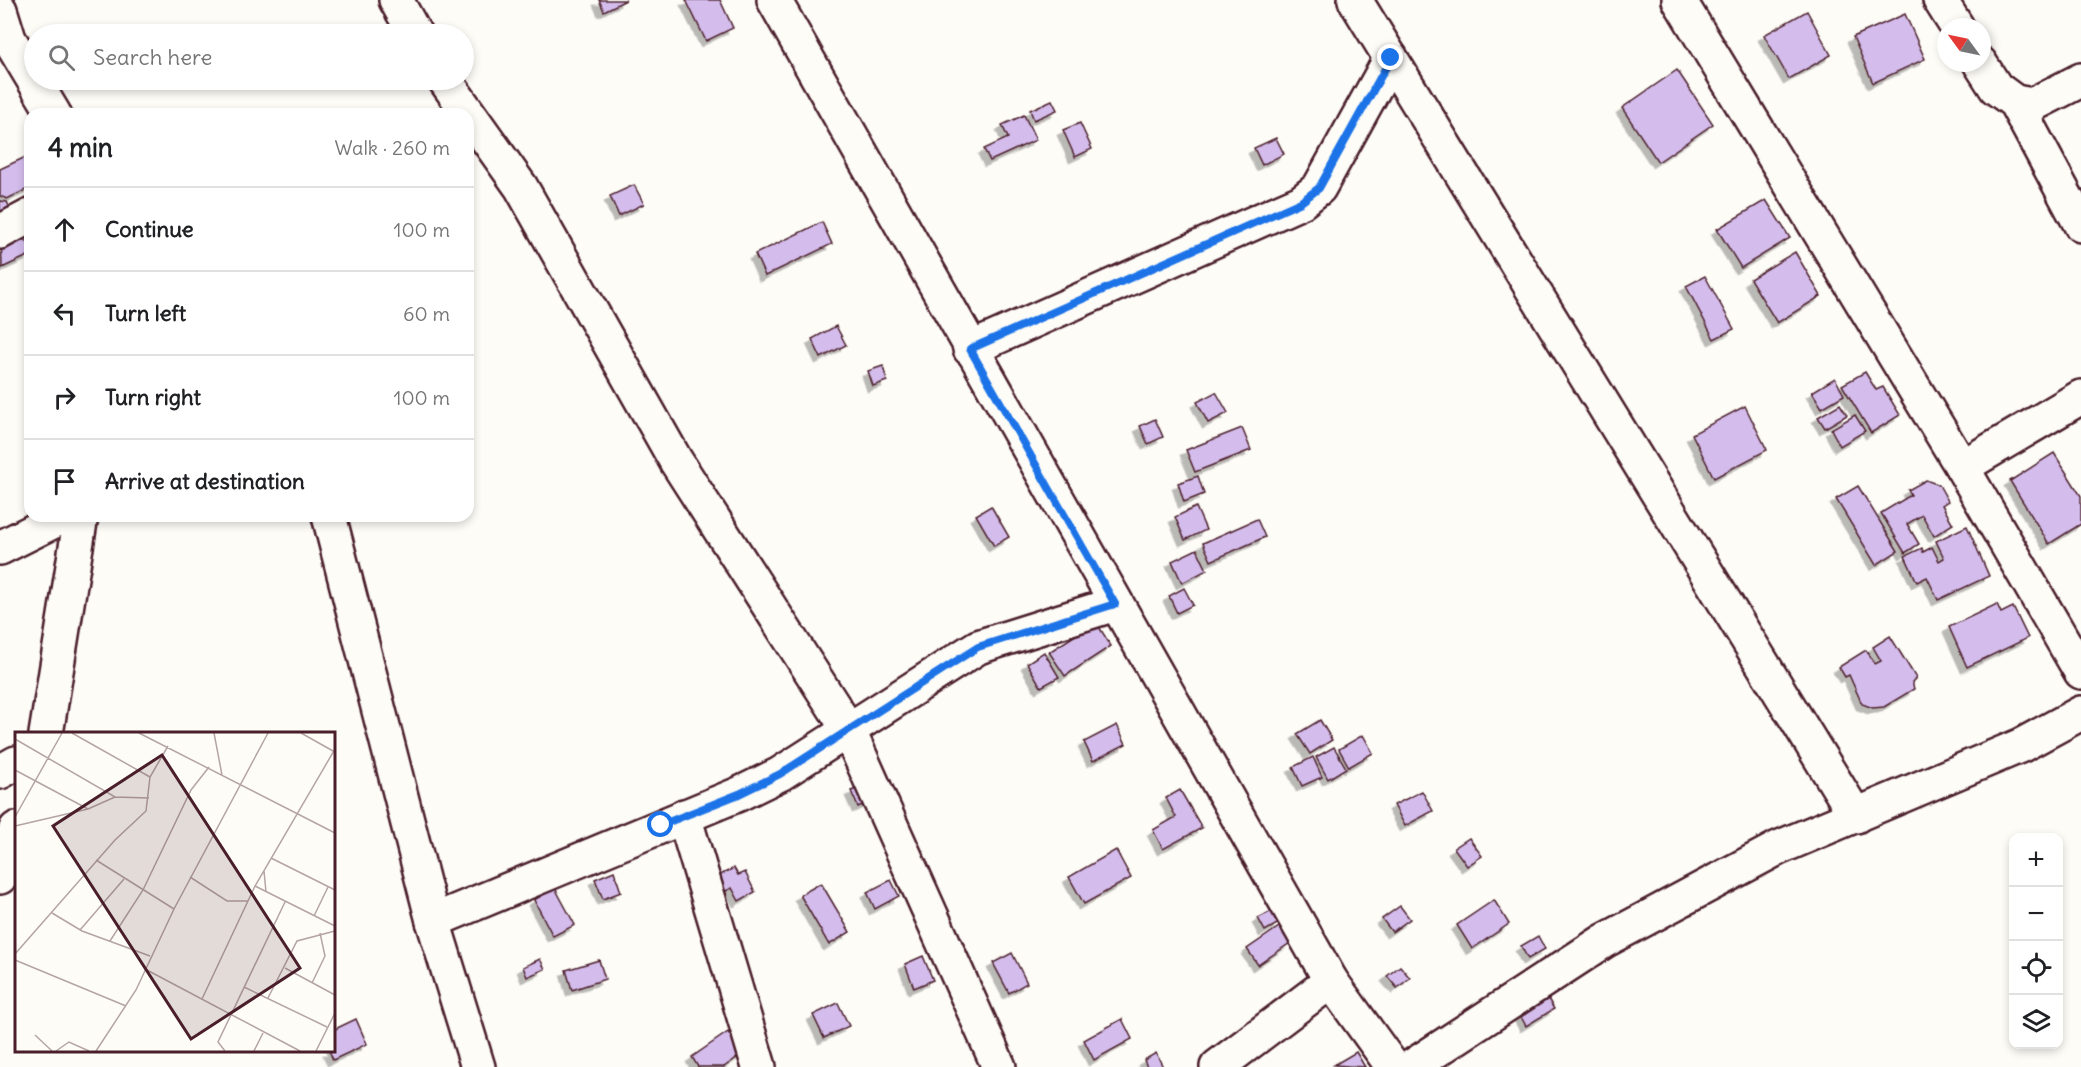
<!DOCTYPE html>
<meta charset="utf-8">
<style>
body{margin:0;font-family:Delius,sans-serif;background:#f6f6f6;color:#202124}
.controls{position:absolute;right:18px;bottom:18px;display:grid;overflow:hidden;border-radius:12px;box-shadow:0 3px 9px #0003}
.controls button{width:54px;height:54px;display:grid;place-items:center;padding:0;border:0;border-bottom:2px solid #e0e0e0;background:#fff;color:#202124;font:30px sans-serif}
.compass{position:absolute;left:1937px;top:18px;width:54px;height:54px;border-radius:50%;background:#fff;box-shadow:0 3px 9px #0003;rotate:303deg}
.stop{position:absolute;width:18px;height:18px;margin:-14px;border:4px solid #1a73e8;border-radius:50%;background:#fff}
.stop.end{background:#1a73e8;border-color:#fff;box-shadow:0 2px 6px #0008}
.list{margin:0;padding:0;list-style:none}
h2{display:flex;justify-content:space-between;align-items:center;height:78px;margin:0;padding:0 24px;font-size:26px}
h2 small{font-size:20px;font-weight:400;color:#757577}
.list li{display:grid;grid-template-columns:39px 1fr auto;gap:18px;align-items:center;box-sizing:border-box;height:84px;padding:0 24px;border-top:2px solid #e0e0e0}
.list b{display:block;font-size:22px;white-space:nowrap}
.list em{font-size:20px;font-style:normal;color:#757577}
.icon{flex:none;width:33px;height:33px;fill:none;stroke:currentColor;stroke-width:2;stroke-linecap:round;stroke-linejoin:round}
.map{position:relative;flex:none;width:2081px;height:1067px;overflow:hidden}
.search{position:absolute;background:#fff;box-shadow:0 3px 9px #0003;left:24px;top:24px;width:450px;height:66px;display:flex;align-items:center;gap:15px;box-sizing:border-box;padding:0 21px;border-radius:33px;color:#757577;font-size:22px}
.panel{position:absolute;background:#fff;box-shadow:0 3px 9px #0003;left:24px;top:108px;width:450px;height:414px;border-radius:18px}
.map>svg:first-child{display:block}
.building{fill:#d4bdec;stroke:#4a1f2b;stroke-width:1.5;filter:url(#shadow)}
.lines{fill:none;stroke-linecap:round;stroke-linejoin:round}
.minor-casing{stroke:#4a1f2b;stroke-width:38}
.minor{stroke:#fdfcf7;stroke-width:33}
.route{stroke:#1a73e8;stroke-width:8}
.inset-road{fill:none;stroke:#b5a4a5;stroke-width:1.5}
.view{fill:#4a1f2b;fill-opacity:0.15;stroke:#4a1f2b;stroke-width:3}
.inset-edge{fill:none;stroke:#4a1f2b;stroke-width:3}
</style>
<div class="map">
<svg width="2081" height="1067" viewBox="0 0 2081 1067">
<defs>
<filter id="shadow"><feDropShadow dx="-5.5" dy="5.5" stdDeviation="0" flood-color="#0004"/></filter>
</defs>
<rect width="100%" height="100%" fill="#fdfcf7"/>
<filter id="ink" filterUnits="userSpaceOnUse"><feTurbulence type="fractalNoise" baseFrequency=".0167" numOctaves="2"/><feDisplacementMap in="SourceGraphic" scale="12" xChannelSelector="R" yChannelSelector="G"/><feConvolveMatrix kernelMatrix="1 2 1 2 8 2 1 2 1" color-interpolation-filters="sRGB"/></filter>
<g filter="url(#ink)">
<g class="building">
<path d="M599,0H626L604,11Z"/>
<path d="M686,0H720L733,28L706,41Z"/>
<path d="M1807,11L1831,55L1789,79L1764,35Z"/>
<path d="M1905,14L1925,59L1873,83L1853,37Z"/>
<path d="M1677,70L1713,124L1658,162L1622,108Z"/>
<path d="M1052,100L1057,110L1034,120L1030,110Z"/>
<path d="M1024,115L1036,140L990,161L984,149L1008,138L1002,125Z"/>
<path d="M1080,123L1092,149L1075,157L1063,130Z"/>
<path d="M1276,138L1284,154L1262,165L1254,148Z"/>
<path d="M30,155V188L7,199L0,196V169Z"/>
<path d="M634,185L644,204L619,216L610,196Z"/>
<path d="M1766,200L1790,238L1741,268L1717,229Z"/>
<path d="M0,201L7,202L30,247V255L2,268Z"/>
<path d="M822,222L832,244L765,276L755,254Z"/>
<path d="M1795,252L1821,296L1777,323L1750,279Z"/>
<path d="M1705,276L1734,329L1714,339L1686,286Z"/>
<path d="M836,326L846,345L821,358L812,339Z"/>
<path d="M883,366L887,381L873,386L868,371Z"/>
<path d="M1865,372L1876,390L1883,387L1900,415L1871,433L1842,385Z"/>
<path d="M1835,378L1844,395L1822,408L1812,392Z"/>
<path d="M1216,392L1228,413L1208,423L1197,402Z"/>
<path d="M1840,404L1847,415L1825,428L1818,417Z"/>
<path d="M1745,406L1767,450L1714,478L1692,434Z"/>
<path d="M1855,415L1865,431L1840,446L1831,429Z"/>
<path d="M1155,419L1163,437L1148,444L1140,426Z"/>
<path d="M1242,428L1251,450L1195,472L1186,450Z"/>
<path d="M2054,453L2081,496V524L2049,544L2010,481Z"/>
<path d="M1198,476L1204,494L1184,502L1178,483Z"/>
<path d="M1926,480L1939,485L1948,501L1942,505L1953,524L1934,536L1922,515L1907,524L1919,544L1905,553L1881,513L1911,495L1908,490Z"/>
<path d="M1858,486L1898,551L1876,565L1836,499Z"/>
<path d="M991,506L1009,537L994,546L976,515Z"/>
<path d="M1196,507L1206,530L1185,540L1175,517Z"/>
<path d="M1257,519L1265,537L1211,561L1203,543Z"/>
<path d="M1967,526L1989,576L1938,600L1927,577L1917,582L1905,556L1922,548L1923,552L1932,547L1939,561L1944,558L1936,541Z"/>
<path d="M1197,549L1207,570L1182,583L1172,561Z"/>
<path d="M1184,588L1193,605L1177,613L1169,596Z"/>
<path d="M1997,604L2001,613L2013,607L2028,638L1967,667L1949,627Z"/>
<path d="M1096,622L1111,646L1065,676L1049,652Z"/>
<path d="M1890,636L1916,678L1912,682L1914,689L1884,707L1873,708L1862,704L1849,675L1845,677L1839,667L1866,650L1875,664L1881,661L1873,647Z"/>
<path d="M1044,652L1059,677L1041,687L1027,663Z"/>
<path d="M1320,720L1332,740L1310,754L1297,734Z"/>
<path d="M1117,725L1126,744L1093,761L1084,742Z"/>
<path d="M1363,735L1373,753L1349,767L1339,749Z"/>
<path d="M1334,747L1346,768L1328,779L1316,757Z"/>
<path d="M1313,757L1322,777L1302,786L1293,767Z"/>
<path d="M867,785L873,800L858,807L851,791Z"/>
<path d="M1180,790L1202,828L1163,849L1153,830L1176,817L1166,798Z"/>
<path d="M1422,791L1433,811L1405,826L1394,805Z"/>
<path d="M1469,838L1482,856L1467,866L1454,848Z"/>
<path d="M1116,850L1131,878L1084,904L1069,877Z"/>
<path d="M734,868L738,875L745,872L755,892L739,901L732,888L724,892L716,877Z"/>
<path d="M614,871L621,892L603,899L595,879Z"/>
<path d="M891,880L899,896L875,909L867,892Z"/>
<path d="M821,883L850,932L829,945L800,895Z"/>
<path d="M555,888L575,925L553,936L534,900Z"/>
<path d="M1494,900L1509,924L1472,949L1457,925Z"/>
<path d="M1400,906L1410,919L1392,932L1382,919Z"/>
<path d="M1272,911L1279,923L1265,931L1258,918Z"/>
<path d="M1279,927L1290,943L1258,965L1247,949Z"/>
<path d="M1538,936L1545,949L1528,959L1521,946Z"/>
<path d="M1012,953L1027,983L1009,993L993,963Z"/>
<path d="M923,956L933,980L914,988L905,964Z"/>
<path d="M540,959L545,969L527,977L523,967Z"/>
<path d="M599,960L605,979L572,990L566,970Z"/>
<path d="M1400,966L1410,978L1397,988L1387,976Z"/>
<path d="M1543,990L1554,1009L1526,1026L1515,1006Z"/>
<path d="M838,1003L849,1026L824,1038L813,1015Z"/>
<path d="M356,1019L367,1044L333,1060L329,1050H333V1030Z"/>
<path d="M1122,1019L1132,1039L1094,1060L1084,1040Z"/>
<path d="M728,1032L742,1054L724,1067H698L692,1057Z"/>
<path d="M1356,1052L1365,1067L1334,1065Z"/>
<path d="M1156,1053L1163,1067H1147L1144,1060Z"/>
</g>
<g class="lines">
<defs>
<g id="minor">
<path d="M396,0L415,34"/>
<path d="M774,0L1331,981L1393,1067"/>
<path d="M1355,0L1856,816"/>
<path d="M1679,0L1962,467L2081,672"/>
<path d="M1940,0L1957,27"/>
<path d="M0,10L9,39L54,114"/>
<path d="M1980,63L1996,88L2015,102L2081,225"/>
<path d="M445,80L521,187L676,461L848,729L999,1067"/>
<path d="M2015,102L2032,105L2081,80"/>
<path d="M0,232L30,216"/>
<path d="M970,349L1301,202L1319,188L1391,58"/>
<path d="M1962,467L2081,397"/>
<path d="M329,516L433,921L478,1067"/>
<path d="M0,548L64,516"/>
<path d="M46,734L81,516"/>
<path d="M0,772L16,763"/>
<path d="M684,816L759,1067"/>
<path d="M0,877L16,829"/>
<path d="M433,921L739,794L780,774L978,647L1115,604"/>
<path d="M1217,1067L1331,981"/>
<path d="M1411,1067L1604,941L1778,848L2022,745L2081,713"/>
</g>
</defs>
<use href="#minor" class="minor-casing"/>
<use href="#minor" class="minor"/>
</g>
</g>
<g class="lines" filter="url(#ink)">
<path class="route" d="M661,825L739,794L780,774L978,647L1115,604L970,349L1301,202L1319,188L1391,58"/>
</g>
<g transform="translate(15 732)">
<rect width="320" height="320" fill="#fdfcf7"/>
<path class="inset-road" d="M57,1L135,45M124,1L320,101M199,1L207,43M286,1L318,19M0,7L100,65L134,66M0,38L73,77M0,85L47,1M0,94L73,77L100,65M256,126L320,158M81,128L159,177M249,139L251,160M175,145L212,169H233M240,154L320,194M37,181L67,199L135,224M299,184L313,155M65,198L109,147M95,209L128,158L176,58L194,35M0,222L100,108L131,79L135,45L153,14M0,228L111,274M270,236L320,263M130,237L285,319M297,251L310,224L305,201M229,255L312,295M253,266L282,209L320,199M187,267L240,154L320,17M20,303L37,319M41,319L54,310L74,319M81,319L121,258L159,177L253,1M210,319L203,310L270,170M239,319L248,301M301,319L320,281"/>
<path class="view" d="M147,23L285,236L176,307L38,94Z"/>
<rect width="320" height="320" class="inset-edge"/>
</g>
</svg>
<div class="controls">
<button>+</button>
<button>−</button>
<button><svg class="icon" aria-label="locate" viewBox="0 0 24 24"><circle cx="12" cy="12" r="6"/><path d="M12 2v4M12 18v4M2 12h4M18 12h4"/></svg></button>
<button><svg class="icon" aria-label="layers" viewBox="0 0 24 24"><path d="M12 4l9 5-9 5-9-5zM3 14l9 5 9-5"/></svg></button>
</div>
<svg class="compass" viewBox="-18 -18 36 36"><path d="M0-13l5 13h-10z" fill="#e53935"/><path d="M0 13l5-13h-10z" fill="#757577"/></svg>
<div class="stop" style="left:661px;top:825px"></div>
<div class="stop end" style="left:1391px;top:58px"></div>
<div class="search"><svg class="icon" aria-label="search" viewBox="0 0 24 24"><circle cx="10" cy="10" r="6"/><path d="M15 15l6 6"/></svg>Search here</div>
<section class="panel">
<h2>4 min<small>Walk · 260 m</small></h2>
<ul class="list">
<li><svg class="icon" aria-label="ahead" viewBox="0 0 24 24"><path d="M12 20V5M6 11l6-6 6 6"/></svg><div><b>Continue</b></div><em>100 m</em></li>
<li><svg class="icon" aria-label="left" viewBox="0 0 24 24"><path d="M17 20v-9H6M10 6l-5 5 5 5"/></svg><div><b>Turn left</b></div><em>60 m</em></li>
<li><svg class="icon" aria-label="right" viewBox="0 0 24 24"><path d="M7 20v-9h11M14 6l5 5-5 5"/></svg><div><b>Turn right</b></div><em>100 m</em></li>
<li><svg class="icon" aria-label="arrive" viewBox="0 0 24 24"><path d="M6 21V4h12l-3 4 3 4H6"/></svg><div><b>Arrive at destination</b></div></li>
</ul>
</section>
</div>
